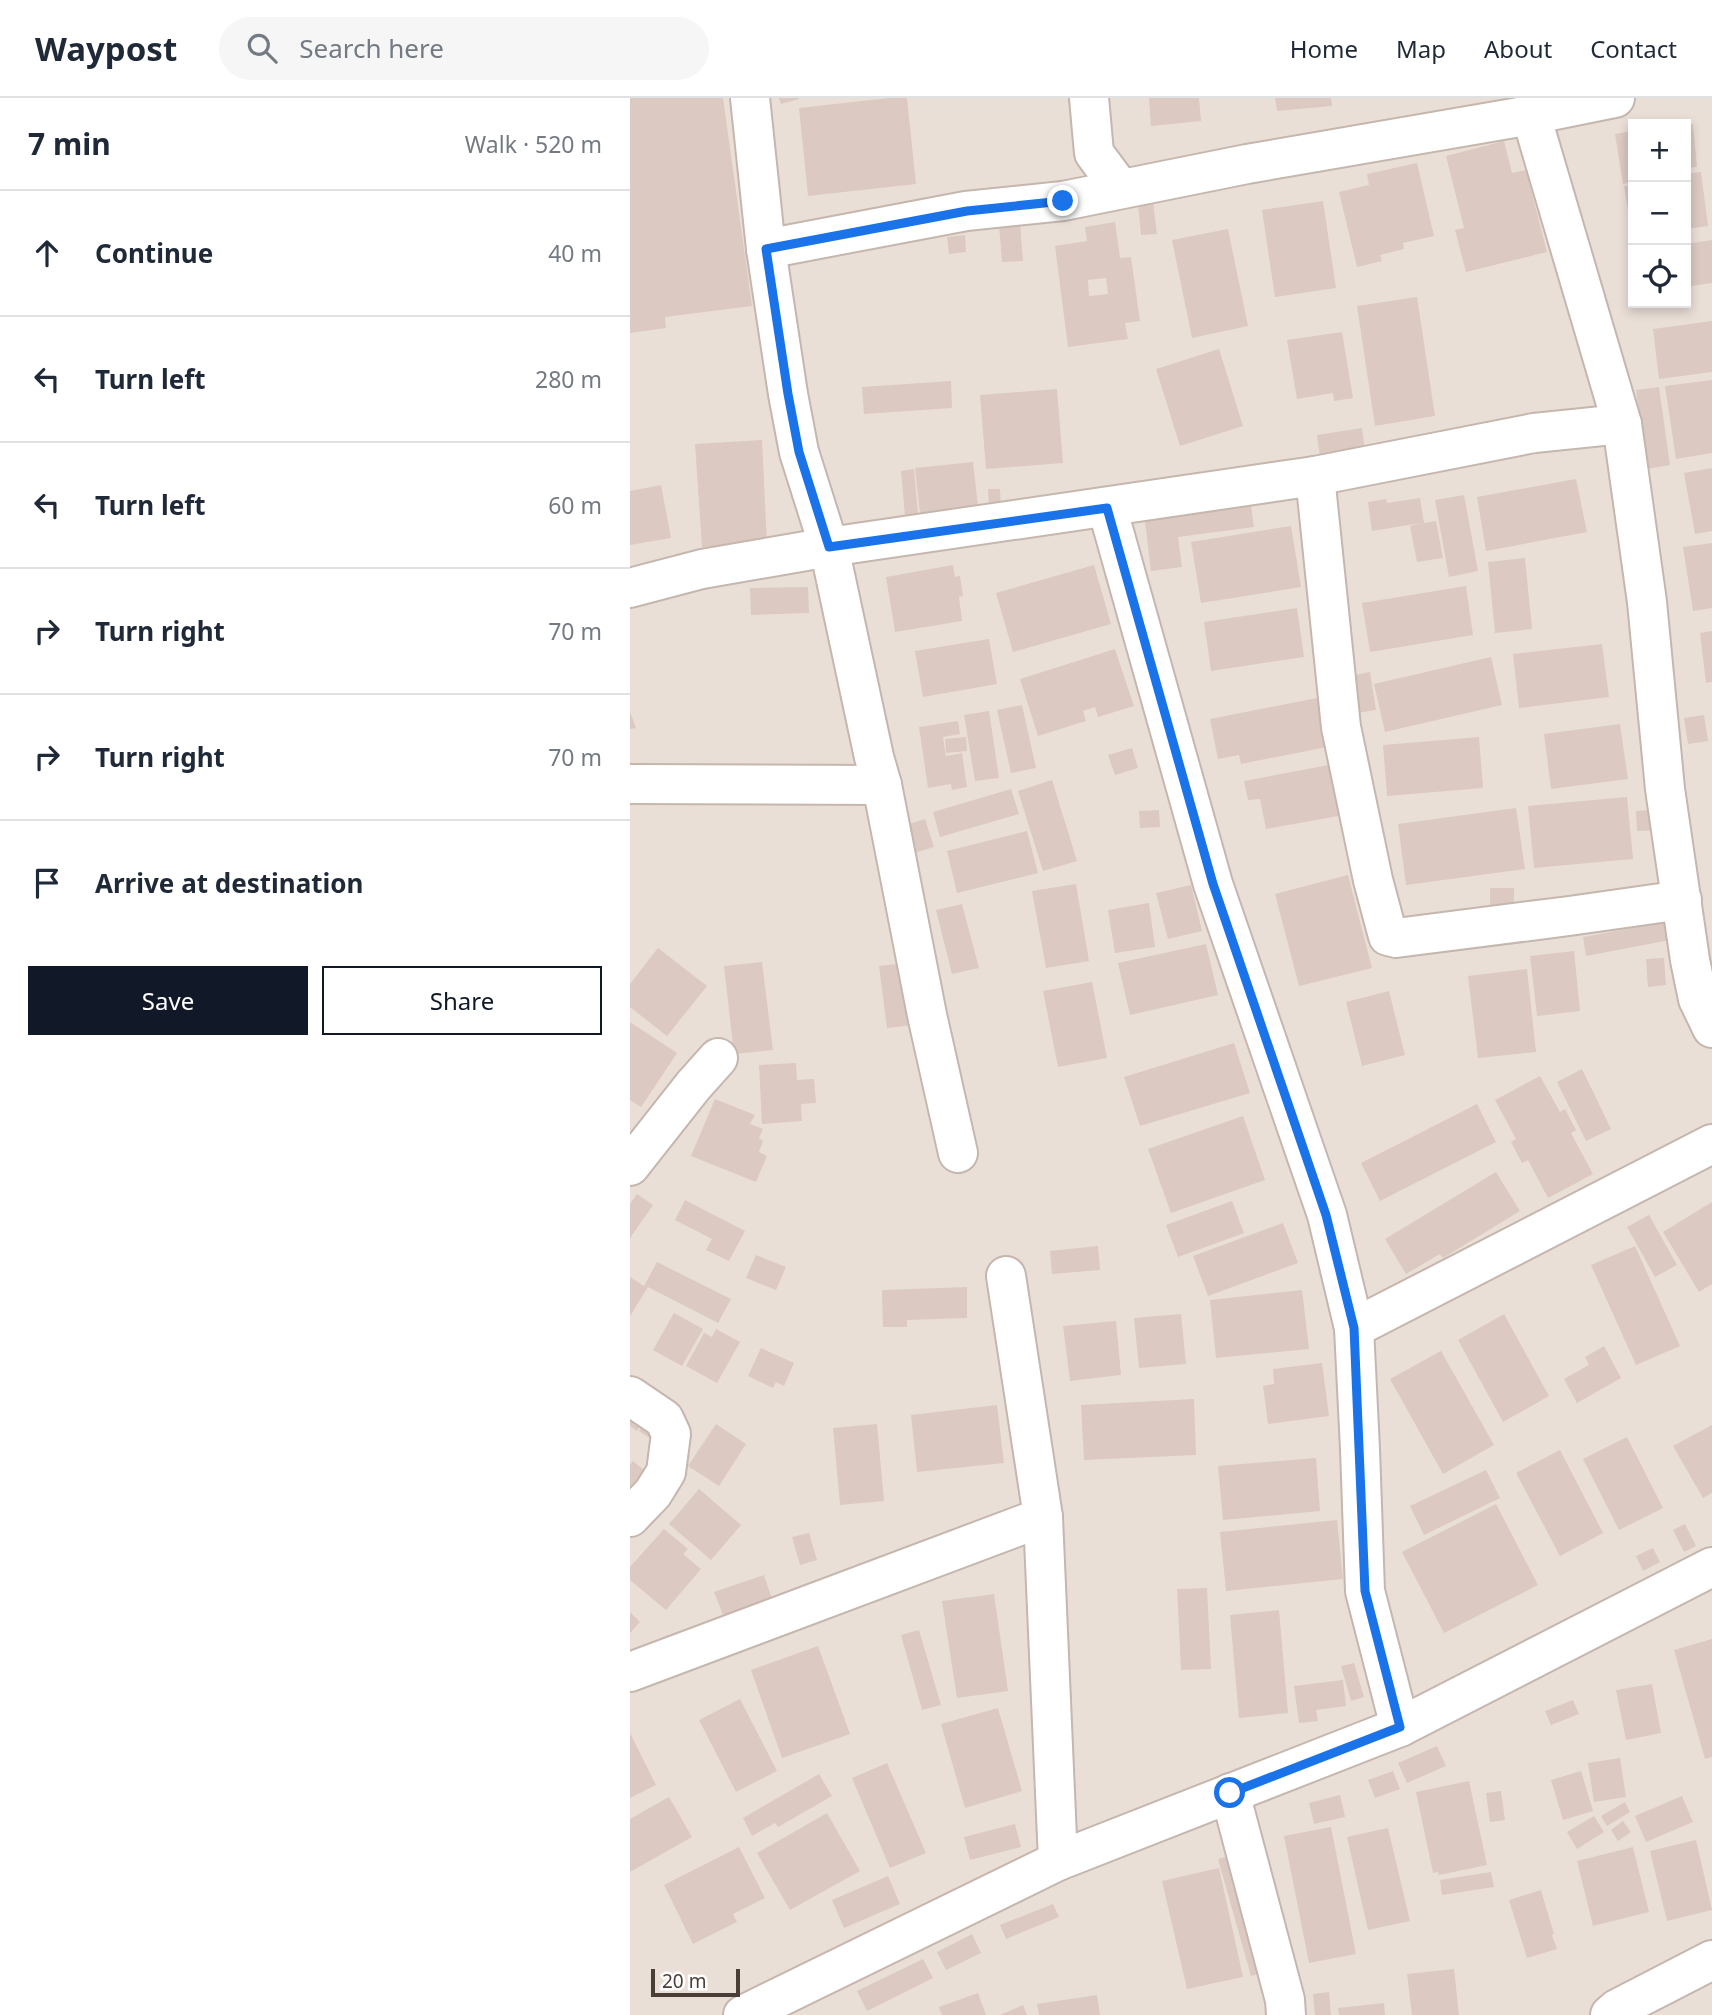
<!DOCTYPE html>
<meta charset="utf-8">
<style>
body{margin:0;font-family:"Noto Sans",sans-serif;background:#f6f6f7;color:#1f2937}
.controls{position:absolute;right:21px;top:21px;display:grid;overflow:hidden;border-radius:0px;box-shadow:0 4px 10px #0003}
.controls button{width:63px;height:63px;display:grid;place-items:center;padding:0;border:0;border-bottom:2px solid #e0e1e3;background:#fff;color:#1f2937;font:35px sans-serif}
.scale{position:absolute;left:21px;bottom:18px;width:89px;box-sizing:border-box;padding-left:7px;border:4px solid #4b3d37;border-top:0;font-size:19px;line-height:24px;white-space:nowrap;color:#4b3d37;-webkit-text-stroke:5px #fff;paint-order:stroke}
.stop{position:absolute;width:21px;height:21px;margin:-16px;border:5px solid #1a73e8;border-radius:50%;background:#fff}
.stop.end{background:#1a73e8;border-color:#fff;box-shadow:0 2px 7px #0008}
.list{margin:0;padding:0;list-style:none}
h2{display:flex;justify-content:space-between;align-items:center;height:91px;margin:0;padding:0 28px;font-size:30px}
h2 small{font-size:23px;font-weight:400;color:#747a83}
.list li{display:grid;grid-template-columns:46px 1fr auto;gap:21px;align-items:center;box-sizing:border-box;height:126px;padding:0 28px;border-top:2px solid #e0e1e3}
.list b{display:block;font-size:26px;white-space:nowrap}
.list em{font-size:23px;font-style:normal;color:#747a83}
.actions{display:flex;gap:14px;padding:21px 28px}
.actions a{flex:1;padding:16px 0;border:2px solid #111827;border-radius:0px;text-align:center;font-size:24px;color:#111827}
.actions .main{background:#111827;color:#fff}
.icon{flex:none;width:38px;height:38px;fill:none;stroke:currentColor;stroke-width:2;stroke-linecap:round;stroke-linejoin:round}
.map{position:relative;flex:none;width:1082px;height:1917px;overflow:hidden}
header{display:flex;align-items:center;gap:42px;box-sizing:border-box;height:98px;padding:0 35px;background:#fff;border-bottom:2px solid #e0e1e3}
header strong{font-size:33px}
nav{display:flex;gap:38px;margin-inline-start:auto;font-size:24px}
.search{width:490px;height:63px;background:#f6f6f7;display:flex;align-items:center;gap:18px;box-sizing:border-box;padding:0 24px;border-radius:38px;color:#747a83;font-size:26px}
main{display:flex}
aside{flex:1;background:#fff}
.map>svg:first-child{display:block}
.residential{fill:#eadfd7;fill-rule:evenodd}
.building{fill:#dcc9c1;fill-rule:evenodd}
.lines{fill:none;stroke-linecap:round;stroke-linejoin:round}
.minor-casing{stroke:#c5b6ae;stroke-width:42}
.minor{stroke:#fff;stroke-width:38}
.route{stroke:#1a73e8;stroke-width:9}
</style>
<header>
<strong>Waypost</strong>
<div class="search"><svg class="icon" aria-label="search" viewBox="0 0 24 24"><circle cx="10" cy="10" r="6"/><path d="M15 15l6 6"/></svg>Search here</div>
<nav><a>Home</a><a>Map</a><a>About</a><a>Contact</a></nav>
</header>
<main>
<aside>
<h2>7 min<small>Walk · 520 m</small></h2>
<ul class="list">
<li><svg class="icon" aria-label="ahead" viewBox="0 0 24 24"><path d="M12 20V5M6 11l6-6 6 6"/></svg><div><b>Continue</b></div><em>40 m</em></li>
<li><svg class="icon" aria-label="left" viewBox="0 0 24 24"><path d="M17 20v-9H6M10 6l-5 5 5 5"/></svg><div><b>Turn left</b></div><em>280 m</em></li>
<li><svg class="icon" aria-label="left" viewBox="0 0 24 24"><path d="M17 20v-9H6M10 6l-5 5 5 5"/></svg><div><b>Turn left</b></div><em>60 m</em></li>
<li><svg class="icon" aria-label="right" viewBox="0 0 24 24"><path d="M7 20v-9h11M14 6l5 5-5 5"/></svg><div><b>Turn right</b></div><em>70 m</em></li>
<li><svg class="icon" aria-label="right" viewBox="0 0 24 24"><path d="M7 20v-9h11M14 6l5 5-5 5"/></svg><div><b>Turn right</b></div><em>70 m</em></li>
<li><svg class="icon" aria-label="arrive" viewBox="0 0 24 24"><path d="M6 21V4h12l-3 4 3 4H6"/></svg><div><b>Arrive at destination</b></div></li>
</ul>
<div class="actions"><a class="main">Save</a><a>Share</a></div>
</aside>
<div class="map">
<svg width="1082" height="1917" viewBox="0 0 1082 1917">
<rect width="100%" height="100%" fill="#f6efea"/>
<path class="residential" d="M0,0H1082V1917H0ZM1003,26H1056V205H1003Z"/>
<g class="building">
<path d="M0,0H93L122,208L35,219L36,230L0,235Z"/>
<path d="M149,0H169V1L151,6Z"/>
<path d="M259,0H277L286,86L178,98L169,10Z"/>
<path d="M519,0H569L571,23L521,28Z"/>
<path d="M645,0H701L702,8L647,13Z"/>
<path d="M1063,26L1067,69L1056,70V27Z"/>
<path d="M1003,33V84L993,86L985,36Z"/>
<path d="M874,43L882,75L896,72L917,154L836,174L825,132L834,130L816,58Z"/>
<path d="M787,65L804,138L773,145L774,151L750,157L752,163L727,169L709,94L739,87L737,76Z"/>
<path d="M1071,74L1078,128L1056,131V76Z"/>
<path d="M1003,87V112L998,113L994,88Z"/>
<path d="M693,103L706,190L645,199L632,112Z"/>
<path d="M523,104L527,136L511,137L508,106Z"/>
<path d="M1003,113V140H1002L998,114Z"/>
<path d="M485,124L490,160L501,159L510,223L495,225L498,241L438,249L425,148L457,143L455,129ZM476,180L478,196L459,198L458,182Z"/>
<path d="M390,125L393,163L372,164L369,127Z"/>
<path d="M598,131L618,228L562,240L542,142Z"/>
<path d="M335,137L336,154L319,156L317,139Z"/>
<path d="M1082,142V185L1056,189V146Z"/>
<path d="M787,199L805,318L745,328L727,208Z"/>
<path d="M1082,223V274L1029,281L1023,231Z"/>
<path d="M712,234L723,300L704,303L703,295L667,301L657,242Z"/>
<path d="M589,251L613,328L550,348L526,271Z"/>
<path d="M1082,282V355L1046,361L1035,288Z"/>
<path d="M321,283L322,310L234,316L232,289Z"/>
<path d="M1029,289L1040,367L1017,371L1006,292Z"/>
<path d="M427,291L433,365L356,371L350,297Z"/>
<path d="M732,330L735,353L690,359L687,337Z"/>
<path d="M132,342L137,446L72,449L65,346Z"/>
<path d="M343,364L348,408L290,415L285,370Z"/>
<path d="M1082,370V433L1065,436L1054,375Z"/>
<path d="M284,371L288,416L275,418L271,373Z"/>
<path d="M946,381L957,434L856,453L847,399Z"/>
<path d="M31,387L41,440L0,447V393Z"/>
<path d="M358,391H370L371,410L359,411Z"/>
<path d="M834,397L848,473L819,479L805,402Z"/>
<path d="M790,400L794,425L806,423L813,460L787,464L780,428L791,425L742,433L738,404L756,401L757,405Z"/>
<path d="M621,408L624,429L548,439L552,469L521,473L515,423Z"/>
<path d="M661,428L671,489L571,505L561,444Z"/>
<path d="M1082,445V510L1063,513L1053,449Z"/>
<path d="M895,460L902,531L865,535L858,464Z"/>
<path d="M323,467L325,479L330,478L333,498L329,499L332,523L265,534L256,479Z"/>
<path d="M464,467L481,526L383,554L366,495Z"/>
<path d="M836,488L843,537L740,554L732,505Z"/>
<path d="M178,489L179,515L121,517L120,490Z"/>
<path d="M667,510L674,559L581,573L574,524Z"/>
<path d="M1082,533V584L1076,585L1070,535Z"/>
<path d="M359,541L367,586L293,599L285,553Z"/>
<path d="M972,546L979,599L889,610L883,556Z"/>
<path d="M485,551L504,608L468,619L465,609L453,613L456,623L408,638L390,581Z"/>
<path d="M861,559L872,607L755,634L744,586Z"/>
<path d="M740,574L746,612L727,615L720,578Z"/>
<path d="M687,600L697,649L611,666L609,657L588,661L580,621Z"/>
<path d="M392,607L406,670L381,675L367,612Z"/>
<path d="M359,613L369,680L345,683L334,617Z"/>
<path d="M0,614L6,630L0,631Z"/>
<path d="M1074,617L1078,643L1058,646L1054,620Z"/>
<path d="M328,623L330,636L313,639L316,660V658L332,655L337,689L322,692L321,686L298,690L289,629Z"/>
<path d="M990,626L998,681L921,691L914,636Z"/>
<path d="M336,639L337,653L316,655L315,641Z"/>
<path d="M849,639L853,690L757,698L753,647Z"/>
<path d="M502,650L508,670L485,677L478,657Z"/>
<path d="M704,666L714,717L636,731L630,701L618,702L614,683Z"/>
<path d="M422,682L447,763L413,773L388,693Z"/>
<path d="M381,691L389,716L310,739L303,714Z"/>
<path d="M997,699L1003,761L904,770L898,708Z"/>
<path d="M886,710L895,771L776,787L768,726Z"/>
<path d="M1032,711L1033,732L1007,733L1006,713Z"/>
<path d="M529,712L530,729L510,730L509,713Z"/>
<path d="M295,721L304,749L284,755L276,727Z"/>
<path d="M397,733L408,775L327,795L317,753Z"/>
<path d="M718,777L742,870L669,888L645,796Z"/>
<path d="M446,786L459,863L416,870L402,793Z"/>
<path d="M561,787L572,833L538,841L526,795Z"/>
<rect x="860" y="790" width="24" height="24"/>
<path d="M519,805L525,849L485,855L478,812Z"/>
<path d="M332,806L349,870L322,876L306,812Z"/>
<path d="M1036,824L1040,842L956,858L953,839Z"/>
<path d="M576,846L588,897L500,917L488,865Z"/>
<path d="M28,850L77,888L37,938L0,909V886Z"/>
<path d="M944,853L950,913L907,918L900,858Z"/>
<path d="M1034,860L1036,887L1018,889L1016,861Z"/>
<path d="M132,864L143,952L104,956L94,868Z"/>
<path d="M276,865L284,927L257,930L249,868Z"/>
<path d="M897,871L906,954L848,960L838,878Z"/>
<path d="M462,884L477,960L428,969L413,893Z"/>
<path d="M759,893L775,957L732,968L716,904Z"/>
<path d="M0,924L47,955L11,1009L0,1002Z"/>
<path d="M604,945L620,995L510,1028L494,979Z"/>
<path d="M166,965L167,982L184,981L186,1005L171,1006L172,1023L132,1026L129,967Z"/>
<path d="M952,971L981,1031L956,1043L927,984Z"/>
<path d="M910,978L930,1014L935,1011L946,1032L941,1035L963,1076L918,1100L898,1062L892,1065L881,1044L886,1041L865,1002Z"/>
<path d="M85,1001L125,1017L120,1026L133,1031L129,1040L133,1043L129,1054L137,1058L126,1084L61,1058Z"/>
<path d="M847,1006L866,1044L750,1103L731,1065Z"/>
<path d="M613,1018L635,1082L541,1115L518,1051Z"/>
<path d="M866,1074L890,1113L813,1160L810,1156L776,1176L755,1141Z"/>
<path d="M7,1096L23,1107L0,1140V1106Z"/>
<path d="M55,1102L115,1133L99,1163L76,1152L82,1141L45,1122Z"/>
<path d="M602,1103L614,1135L548,1159L536,1127Z"/>
<path d="M1082,1104V1186L1069,1194L1033,1134Z"/>
<path d="M1019,1117L1047,1167L1025,1179L997,1129Z"/>
<path d="M653,1125L668,1165L578,1198L563,1158Z"/>
<path d="M468,1148L470,1172L422,1176L420,1153Z"/>
<path d="M1005,1148L1050,1248L1006,1267L961,1167Z"/>
<path d="M126,1157L156,1169L146,1192L116,1180Z"/>
<path d="M27,1164L101,1201L88,1225L18,1189L0,1218V1179L14,1188Z"/>
<path d="M337,1189V1220L277,1222V1229H253L252,1192Z"/>
<path d="M672,1192L679,1251L586,1260L580,1202Z"/>
<path d="M44,1215L73,1231L52,1268L23,1252Z"/>
<path d="M551,1216L556,1266L509,1270L504,1220Z"/>
<path d="M874,1216L919,1298L873,1324L828,1242Z"/>
<path d="M486,1223L491,1277L440,1283L433,1228Z"/>
<path d="M86,1231L110,1244L87,1285L56,1268L74,1235L82,1239Z"/>
<path d="M974,1248L991,1280L947,1305L934,1281L959,1267L955,1259Z"/>
<path d="M131,1250L164,1265L154,1288L146,1284L143,1290L118,1278Z"/>
<path d="M811,1253L864,1347L813,1376L760,1281Z"/>
<path d="M692,1265L699,1318L638,1326L633,1288L644,1286L643,1271Z"/>
<path d="M564,1301L566,1357L454,1362L451,1307Z"/>
<path d="M367,1307L374,1365L287,1374L281,1317Z"/>
<path d="M0,1313L14,1322L7,1333L0,1328Z"/>
<path d="M15,1323L26,1344L9,1333Z"/>
<path d="M86,1326L116,1346L89,1388L58,1368Z"/>
<path d="M247,1326L254,1403L210,1407L203,1330Z"/>
<path d="M1082,1327V1395L1073,1400L1043,1348Z"/>
<path d="M997,1339L1033,1410L989,1432L953,1361Z"/>
<path d="M930,1352L973,1435L930,1458L886,1375Z"/>
<path d="M686,1360L690,1413L593,1422L588,1368Z"/>
<path d="M3,1363L20,1377L0,1401V1367Z"/>
<path d="M856,1372L870,1400L794,1437L780,1408Z"/>
<path d="M69,1391L111,1427L81,1462L39,1426Z"/>
<path d="M866,1406L908,1487L814,1535L772,1454Z"/>
<path d="M707,1422L713,1481L596,1493L590,1434Z"/>
<path d="M1055,1426L1066,1448L1054,1454L1043,1432Z"/>
<path d="M34,1431L58,1451L53,1456L71,1471L36,1512L0,1482V1469Z"/>
<path d="M179,1435L187,1462L170,1467L162,1439Z"/>
<path d="M1023,1450L1030,1464L1013,1473L1006,1458Z"/>
<path d="M134,1477L142,1501L93,1517L84,1494Z"/>
<path d="M577,1490L581,1571L551,1572L547,1491Z"/>
<path d="M364,1496L378,1593L327,1600L312,1503Z"/>
<path d="M649,1512L658,1615L609,1620L600,1517Z"/>
<path d="M0,1514L10,1524L0,1535Z"/>
<path d="M289,1532L311,1607L292,1612L271,1537Z"/>
<path d="M1082,1541V1659L1075,1661L1044,1552Z"/>
<path d="M188,1548L220,1636L152,1660L121,1572Z"/>
<path d="M724,1565L734,1599L721,1603L711,1568Z"/>
<path d="M713,1582L716,1608L686,1612L688,1623L669,1625L664,1588Z"/>
<path d="M1022,1586L1031,1635L996,1642L986,1592Z"/>
<path d="M110,1601L147,1673L106,1694L69,1622Z"/>
<path d="M943,1602L949,1616L921,1627L915,1613Z"/>
<path d="M368,1610L392,1693L335,1710L311,1626Z"/>
<path d="M0,1635L26,1687L0,1700Z"/>
<path d="M807,1648L816,1668L777,1685L768,1665Z"/>
<path d="M990,1660L996,1699L964,1704L958,1665Z"/>
<path d="M257,1665L296,1755L260,1770L222,1680Z"/>
<path d="M763,1673L770,1691L745,1700L738,1682Z"/>
<path d="M951,1673L963,1713L933,1722L921,1682Z"/>
<path d="M189,1676L202,1698L148,1729L145,1725L122,1738L113,1720Z"/>
<path d="M839,1683L857,1767L809,1777L808,1774L803,1775L786,1694Z"/>
<path d="M871,1693L875,1722L860,1724L856,1695Z"/>
<path d="M710,1697L715,1719L684,1726L679,1705Z"/>
<path d="M1052,1698L1063,1724L1016,1744L1005,1718Z"/>
<path d="M39,1699L62,1739L0,1774V1721Z"/>
<path d="M995,1704L1000,1714L977,1728L971,1718Z"/>
<path d="M197,1715L230,1773L160,1812L127,1755Z"/>
<path d="M964,1718L974,1734L947,1751L937,1734Z"/>
<path d="M993,1723L1001,1734L988,1743L981,1732Z"/>
<path d="M385,1726L391,1749L340,1762L334,1739Z"/>
<path d="M701,1729L726,1856L679,1865L654,1738Z"/>
<path d="M758,1730L780,1823L738,1832L717,1739Z"/>
<path d="M1066,1742L1082,1812L1037,1823L1020,1753Z"/>
<path d="M109,1749L135,1800L103,1816L107,1824L63,1846L34,1787Z"/>
<path d="M1003,1749L1019,1814L963,1828L947,1763Z"/>
<path d="M608,1755L641,1872L621,1878L588,1761Z"/>
<path d="M589,1770L613,1879L557,1891L532,1783Z"/>
<path d="M861,1774L864,1789L812,1797L810,1782Z"/>
<path d="M258,1778L270,1806L214,1830L202,1802Z"/>
<path d="M911,1792L924,1836L922,1837L927,1851L897,1860L879,1802Z"/>
<path d="M423,1806L429,1819L376,1841L370,1827Z"/>
<path d="M342,1836L351,1855L316,1872L307,1854Z"/>
<path d="M293,1861L303,1880L237,1913L227,1893Z"/>
<path d="M824,1871L829,1917H782L777,1876Z"/>
<path d="M699,1894L701,1917H685L683,1896Z"/>
<path d="M348,1895L356,1917H312L309,1909Z"/>
<path d="M467,1897L470,1917H409L407,1906Z"/>
<path d="M754,1905L755,1917H709L708,1910Z"/>
<path d="M393,1907L397,1917H370Z"/>
</g>
<g class="lines">
<defs>
<g id="minor">
<path d="M120,0L136,151L158,296L169,354L199,449L244,659L252,687L297,917L328,1055"/>
<path d="M459,0L464,55L490,90"/>
<path d="M901,17L992,326L1017,504L1035,691L1060,862L1068,901L1082,930"/>
<path d="M136,151L336,113L433,103L617,66L901,17L985,0"/>
<path d="M685,378L711,629L743,782L758,838L766,840L939,818L1052,802"/>
<path d="M477,409L583,786L697,1117L724,1230L730,1351L735,1493L770,1629"/>
<path d="M0,490L72,471L199,449L685,378L904,335L992,326"/>
<path d="M0,686L252,687"/>
<path d="M0,1068L63,988L88,960"/>
<path d="M376,1178L413,1419L428,1763"/>
<path d="M724,1230L1082,1046"/>
<path d="M0,1298L34,1321L41,1336L36,1374L23,1395L0,1419"/>
<path d="M0,1574L413,1419"/>
<path d="M600,1695L655,1902L656,1917"/>
<path d="M113,1917L428,1763L770,1629L1082,1469"/>
<path d="M980,1917L987,1911L1082,1862"/>
</g>
</defs>
<use href="#minor" class="minor-casing"/>
<use href="#minor" class="minor"/>
</g>
<g class="lines">
<path class="route" d="M433,103L337,113L136,151L158,296L169,354L199,449L477,410L583,786L696,1117L724,1230L735,1493L770,1629L600,1695"/>
</g>
</svg>
<div class="controls">
<button>+</button>
<button>−</button>
<button><svg class="icon" aria-label="locate" viewBox="0 0 24 24"><circle cx="12" cy="12" r="6"/><path d="M12 2v4M12 18v4M2 12h4M18 12h4"/></svg></button>
</div>
<div class="scale">20 m</div>
<div class="stop" style="left:600px;top:1695px"></div>
<div class="stop end" style="left:433px;top:103px"></div>
</div>
</main>
